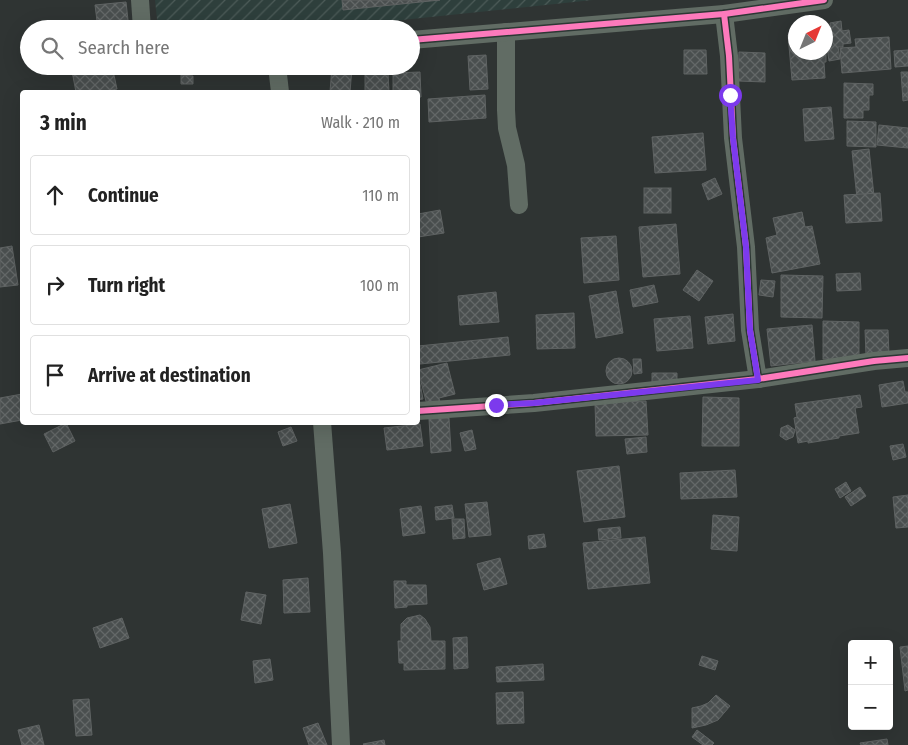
<!DOCTYPE html>
<meta charset="utf-8">
<style>
body{margin:0;font-family:"Fira Sans Condensed",sans-serif;background:#f6f6f6;color:#222}
.controls{position:absolute;right:15px;bottom:15px;display:grid;overflow:hidden;border-radius:5px;box-shadow:0 5px 20px #0002}
.controls button{width:45px;height:45px;display:grid;place-items:center;padding:0;border:0;border-bottom:1px solid #e0e0e0;background:#fff;color:#222;font:25px sans-serif}
.compass{position:absolute;left:788px;top:15px;width:45px;height:45px;border-radius:50%;background:#fff;box-shadow:0 5px 20px #0002;rotate:43deg}
.stop{position:absolute;width:15px;height:15px;margin:-11px;border:4px solid #7c3aed;border-radius:50%;background:#fff}
.stop.end{background:#7c3aed;border-color:#fff;box-shadow:0 1px 5px #0008}
.list{margin:0;padding:0;list-style:none}
h2{display:flex;justify-content:space-between;align-items:center;height:65px;margin:0;padding:0 20px;font-size:21px}
h2 small{font-size:16px;font-weight:400;color:#767676}
.list li{display:grid;grid-template-columns:32px 1fr auto;gap:15px;align-items:center;box-sizing:border-box;height:80px;margin:0 10px 10px;padding:0 10px;border:1px solid #e0e0e0;border-radius:5px}
.list b{display:block;font-size:19px;white-space:nowrap}
.list em{font-size:16px;font-style:normal;color:#767676}
.icon{flex:none;width:28px;height:28px;fill:none;stroke:currentColor;stroke-width:2;stroke-linecap:round;stroke-linejoin:round}
.map{position:relative;flex:none;width:908px;height:745px;overflow:hidden}
.search{position:absolute;background:#fff;box-shadow:0 5px 20px #0002;left:20px;top:20px;width:400px;height:55px;display:flex;align-items:center;gap:12px;box-sizing:border-box;padding:0 18px;border-radius:28px;color:#767676;font-size:19px}
.panel{position:absolute;background:#fff;box-shadow:0 5px 20px #0002;left:20px;top:90px;width:400px;height:335px;border-radius:5px}
.map>svg:first-child{display:block}
.industrial{fill:url(#industrial-furrows)}
.building{fill:url(#building-cross-hatch);stroke:#5f6363}
.lines{fill:none;stroke-linecap:round;stroke-linejoin:round}
.minor{stroke:#616c64;stroke-width:18}
.cycleway-casing{stroke:#2c3734;stroke-width:9}
.cycleway{stroke:#fd7abc;stroke-width:6}
.route{stroke:#7c3aed;stroke-width:6}
</style>
<div class="map">
<svg width="908" height="745" viewBox="0 0 908 745">
<defs>
<pattern id="industrial-furrows" width="10" height="10" patternUnits="userSpaceOnUse" patternTransform="scale(1.25)"><rect width="10" height="10" fill="#2e3f3c"/><path d="M-1 1l2-2M0 10L10 0M9 11l2-2" fill="none" stroke="#4c5b58"/></pattern>
<pattern id="building-cross-hatch" width="8" height="8" patternUnits="userSpaceOnUse" patternTransform="scale(1.25)"><rect width="8" height="8" fill="#4a4f4f"/><path d="M0 0l8 8M0 8l8-8" fill="none" stroke="#646868"/></pattern>
</defs>
<rect width="100%" height="100%" fill="#2f3433"/>
<path class="industrial" d="M155,0H593L316,29H158Z"/>
<g class="building">
<path d="M342,0H440L343,10Z"/>
<path d="M126,2L129,29H98L95,5Z"/>
<path d="M841,21L842,31L849,30L851,43L843,44V47H838L840,59L829,61L826,40V30H831L830,23Z"/>
<path d="M788,35H796V52H826V51V62H824L825,78L792,80Z"/>
<path d="M889,37L891,69L842,73L840,48L856,47L855,39Z"/>
<path d="M684,50H706L707,74H684Z"/>
<path d="M908,50V66L895,67L894,51Z"/>
<path d="M739,52L765,53V82L738,81Z"/>
<path d="M486,55L488,89L470,90L468,56Z"/>
<path d="M71,66H112L117,89L102,92H76Z"/>
<path d="M332,66L352,68L350,92H330Z"/>
<path d="M365,72H388L389,92H365Z"/>
<path d="M420,72L421,97H418V92H393V73Z"/>
<path d="M901,72H908V100L903,101Z"/>
<path d="M181,75L193,76V84H181Z"/>
<path d="M844,83L873,84V95H869V110H863V118H844Z"/>
<path d="M485,95L486,118L429,122L428,99Z"/>
<path d="M831,107L834,139L805,141L803,109Z"/>
<path d="M847,121L876,122V147L847,146Z"/>
<path d="M879,125L908,128V148L877,145Z"/>
<path d="M703,133L706,170L655,173L652,137Z"/>
<path d="M869,149L874,196L857,198L852,151Z"/>
<path d="M715,178L722,194L708,200L702,184Z"/>
<rect x="644" y="188" width="27" height="25"/>
<path d="M880,193L882,221L846,223L844,195Z"/>
<path d="M440,210L444,233L418,237V214Z"/>
<path d="M802,212L805,227L812,226L820,264L772,273L766,238L777,235L773,218Z"/>
<path d="M676,224L680,274L643,277L639,227Z"/>
<path d="M616,236L619,280L584,283L581,238Z"/>
<path d="M12,246L18,285L0,287V248Z"/>
<path d="M697,270L713,281L699,301L683,290Z"/>
<path d="M860,273L861,290L837,291L836,274Z"/>
<path d="M781,275L823,276L822,318L781,317Z"/>
<path d="M761,280L775,281L773,297L759,295Z"/>
<path d="M654,285L658,302L633,307L630,290Z"/>
<path d="M616,291L623,333L596,338L589,296Z"/>
<path d="M496,292L499,322L460,325L458,296Z"/>
<path d="M574,313L575,348L537,349L536,315Z"/>
<path d="M733,314L735,341L708,344L705,317Z"/>
<path d="M690,316L693,348L657,351L654,319Z"/>
<path d="M823,321L859,322V359H823Z"/>
<path d="M812,325L815,361L771,366L767,329Z"/>
<path d="M865,330H888L889,355H866Z"/>
<path d="M508,337L510,355L420,364L418,346Z"/>
<circle cx="619" cy="371" r="13"/>
<path d="M633,359H641L642,373L634,374Z"/>
<path d="M447,363L455,394L439,398L440,402L427,405L418,370Z"/>
<path d="M418,373L423,399L418,400Z"/>
<path d="M652,373H677V387L652,388Z"/>
<path d="M903,381L905,392H908V403L882,407L879,385Z"/>
<path d="M22,394V420L0,424V398Z"/>
<path d="M860,395L862,407L855,408L859,433L839,436V438L808,443V441L798,443L794,418L797,417L795,404Z"/>
<path d="M703,397L739,398V446H702Z"/>
<path d="M646,401L648,435L596,436L595,403Z"/>
<path d="M449,418L451,451L431,453L429,419Z"/>
<path d="M66,423L75,441L53,452L44,434Z"/>
<path d="M420,424L423,446L387,450L384,428Z"/>
<path d="M788,425L795,430L793,437L786,440L780,436L781,428Z"/>
<path d="M291,427L297,441L283,446L278,432Z"/>
<path d="M472,430L476,449L465,451L460,433Z"/>
<path d="M646,437L647,452L627,454L625,439Z"/>
<path d="M903,444L906,457L893,460L890,446Z"/>
<path d="M619,466L625,517L584,522L577,471Z"/>
<path d="M735,470L737,497L681,499L680,473Z"/>
<path d="M846,482L851,491L840,498L835,489Z"/>
<path d="M860,487L866,496L851,506L845,497Z"/>
<path d="M908,495V527L896,528L893,497Z"/>
<path d="M487,502L491,535L469,537L465,504Z"/>
<path d="M290,504L297,543L269,548L262,509Z"/>
<path d="M452,505L454,518L436,520L435,507Z"/>
<path d="M421,506L425,533L403,536L400,509Z"/>
<path d="M713,515L739,517L737,551L711,549Z"/>
<path d="M452,519H464L465,538L453,539Z"/>
<path d="M620,527L621,538L599,540L598,529Z"/>
<path d="M544,534L546,547L529,549L528,536Z"/>
<path d="M645,537L650,583L588,589L583,543Z"/>
<path d="M500,558L507,584L484,590L477,564Z"/>
<path d="M308,578L310,612L284,613L283,580Z"/>
<path d="M394,581H406V585H426L427,604L407,605V607L395,608Z"/>
<path d="M246,592L266,595L261,624L241,620Z"/>
<path d="M420,615L425,619L430,627L431,641H445V669L404,670V663H399L398,641H401V624L407,618Z"/>
<path d="M122,618L129,638L100,648L93,628Z"/>
<path d="M467,637L468,668L454,669L453,638Z"/>
<path d="M884,641L885,644H852V668L849,644Z"/>
<path d="M908,646V690L905,691L900,647Z"/>
<path d="M702,656L718,661L715,670L699,665Z"/>
<path d="M270,659L273,680L255,683L253,661Z"/>
<path d="M543,664L544,680L497,682L496,667Z"/>
<path d="M523,692L524,723L497,724L496,693Z"/>
<path d="M716,695L730,706L718,720L706,725L692,728V708L701,706L708,703Z"/>
<path d="M89,699L92,735L76,736L73,700Z"/>
<path d="M318,723L327,745H309L303,728Z"/>
<path d="M39,725L44,745H22L18,730Z"/>
<path d="M697,730L714,743L712,745H703L692,737Z"/>
<path d="M887,739L888,745H861L860,743Z"/>
<path d="M384,740L385,745H364L363,744Z"/>
</g>
<g class="lines">
<g class="minor">
<path d="M140,0L142,29"/>
<path d="M724,14L729,56L733,138L746,247L750,330L758,379"/>
<path d="M506,32V110L507,128L516,165L519,205"/>
<path d="M411,40L724,14L824,0"/>
<path d="M277,66L280,92"/>
<path d="M418,411L534,403L758,379L874,361L908,358"/>
<path d="M322,422L332,553L341,745"/>
</g>
<defs>
<g id="cycleway">
<path d="M724,14L729,56L733,138L746,247L750,330L758,379"/>
<path d="M411,40L724,14L824,0"/>
<path d="M418,411L534,403L758,379L874,361L908,358"/>
</g>
</defs>
<use href="#cycleway" class="cycleway-casing"/>
<use href="#cycleway" class="cycleway"/>
</g>
<g class="lines">
<path class="route" d="M496,405L534,403L758,380L750,330L746,247L733,138L730,95"/>
</g>
</svg>
<div class="controls">
<button>+</button>
<button>−</button>
</div>
<svg class="compass" viewBox="-18 -18 36 36"><path d="M0-13l5 13h-10z" fill="#e53935"/><path d="M0 13l5-13h-10z" fill="#767676"/></svg>
<div class="stop" style="left:730px;top:95px"></div>
<div class="stop end" style="left:496px;top:405px"></div>
<div class="search"><svg class="icon" aria-label="search" viewBox="0 0 24 24"><circle cx="10" cy="10" r="6"/><path d="M15 15l6 6"/></svg>Search here</div>
<section class="panel">
<h2>3 min<small>Walk · 210 m</small></h2>
<ul class="list">
<li><svg class="icon" aria-label="ahead" viewBox="0 0 24 24"><path d="M12 20V5M6 11l6-6 6 6"/></svg><div><b>Continue</b></div><em>110 m</em></li>
<li><svg class="icon" aria-label="right" viewBox="0 0 24 24"><path d="M7 20v-9h11M14 6l5 5-5 5"/></svg><div><b>Turn right</b></div><em>100 m</em></li>
<li><svg class="icon" aria-label="arrive" viewBox="0 0 24 24"><path d="M6 21V4h12l-3 4 3 4H6"/></svg><div><b>Arrive at destination</b></div></li>
</ul>
</section>
</div>
